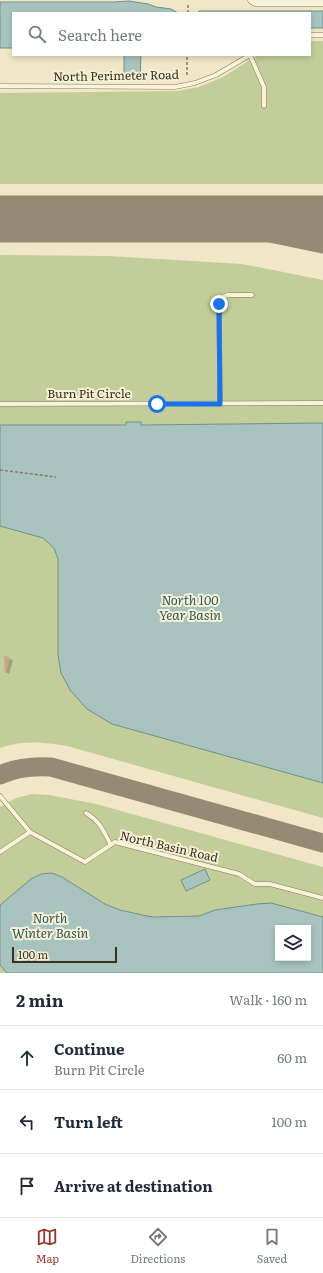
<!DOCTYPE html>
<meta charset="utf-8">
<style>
body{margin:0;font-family:Literata,serif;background:#f6f6f7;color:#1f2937}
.controls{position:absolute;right:12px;bottom:12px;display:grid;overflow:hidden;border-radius:0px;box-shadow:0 2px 6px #0003}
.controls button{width:36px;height:36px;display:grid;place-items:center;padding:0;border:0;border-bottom:1px solid #e0e1e3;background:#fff;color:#1f2937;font:20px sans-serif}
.scale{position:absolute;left:12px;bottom:10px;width:105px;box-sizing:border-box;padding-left:4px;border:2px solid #3b2f20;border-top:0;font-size:11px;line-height:14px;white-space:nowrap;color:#3b2f20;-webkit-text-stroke:3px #f6f0d6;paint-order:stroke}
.stop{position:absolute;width:12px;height:12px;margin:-9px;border:3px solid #1a73e8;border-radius:50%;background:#fff}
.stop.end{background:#1a73e8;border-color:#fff;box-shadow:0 1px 4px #0008}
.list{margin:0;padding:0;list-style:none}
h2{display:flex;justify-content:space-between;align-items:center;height:52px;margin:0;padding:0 16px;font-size:17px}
h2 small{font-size:13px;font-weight:400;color:#747a83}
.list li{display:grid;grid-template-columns:26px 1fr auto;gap:12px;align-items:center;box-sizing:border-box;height:64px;padding:0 16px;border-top:1px solid #e0e1e3}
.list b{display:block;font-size:15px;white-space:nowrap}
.list p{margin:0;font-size:13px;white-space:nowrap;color:#747a83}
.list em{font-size:13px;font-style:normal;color:#747a83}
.icon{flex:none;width:22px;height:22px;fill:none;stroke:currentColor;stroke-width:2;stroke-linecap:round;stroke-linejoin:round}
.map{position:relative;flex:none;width:323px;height:973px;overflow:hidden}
.search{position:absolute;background:#fff;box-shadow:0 2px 6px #0003;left:12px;right:12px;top:12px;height:44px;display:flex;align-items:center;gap:10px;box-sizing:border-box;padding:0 14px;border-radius:0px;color:#747a83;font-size:15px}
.sheet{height:244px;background:#fff}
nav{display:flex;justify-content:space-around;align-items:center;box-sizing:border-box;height:56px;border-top:1px solid #e0e1e3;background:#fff;font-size:11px;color:#747a83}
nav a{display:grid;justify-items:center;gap:2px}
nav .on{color:#9a352b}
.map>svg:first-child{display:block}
.green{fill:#c3cd9a;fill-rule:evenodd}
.water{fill:#a8c3bd;stroke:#6e918c;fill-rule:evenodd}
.shadow{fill:#0003}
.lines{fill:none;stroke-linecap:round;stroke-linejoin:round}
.taxiway{stroke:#958b74;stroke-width:19}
.runway{stroke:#958b74;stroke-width:47}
.building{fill:#cda67c}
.service-casing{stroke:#8b795c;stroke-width:5}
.minor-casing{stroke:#8b795c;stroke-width:9}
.path{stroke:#8b795c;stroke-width:1.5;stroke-dasharray:3 2;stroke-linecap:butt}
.service{stroke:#f9f3da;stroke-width:4}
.minor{stroke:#f9f3da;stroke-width:8}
.route{stroke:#1a73e8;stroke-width:5}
.labels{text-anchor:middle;stroke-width:4;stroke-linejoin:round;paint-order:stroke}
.street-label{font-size:12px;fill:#3b2f20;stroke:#f6f0d6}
.water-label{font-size:13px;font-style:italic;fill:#2f595b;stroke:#f6f0d6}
</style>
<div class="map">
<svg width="323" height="973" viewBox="0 0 323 973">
<rect width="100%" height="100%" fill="#efe7c7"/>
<g class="green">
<path d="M310,41H323V184H0V93L178,91L199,87L223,77L258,55H310Z"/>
<path d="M0,255L109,256L242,264L323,280V818L67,746C44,742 22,740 0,748Z"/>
<path d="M32,794L49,795L96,804L323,867V973H0V807L16,798ZM278,928H308V958H278Z"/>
</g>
<g class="water">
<path d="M129,1L148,4L156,7L171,9L178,13H13V48H0V2H113Z"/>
<path d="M199,11H323V28H310V13H197Z"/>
<path d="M124,55H141L140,79L124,78Z"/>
<path d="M126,422H141V425L323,423V783L112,724L87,709L70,690L61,673L58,655V559L54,548L43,538L0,526V425H126Z"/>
<path d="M205,869L210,880L186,891L181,880Z"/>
<path d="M52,873L62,877L105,904L120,910L147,916L154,917L199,916L215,910L257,904L271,903L323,917V973H7L0,965V905L31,879L41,874ZM278,928H308V958H278Z"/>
</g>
<path class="shadow" d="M5,657L13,660L9,674L6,672Z"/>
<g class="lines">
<g class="taxiway">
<path d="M164,219L265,232L323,244"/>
<path d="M0,775C17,767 33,766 51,767L323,843"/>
</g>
<path class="runway" d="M0,219H323"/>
</g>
<path class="building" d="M4,656L10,657L6,673H5Z"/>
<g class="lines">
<defs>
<g id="service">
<path d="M310,35H323"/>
<path d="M250,55L264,87V106"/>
<path d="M0,86L175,87L195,83L216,75L250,55"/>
<path d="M0,404L323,403"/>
<path d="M220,404L219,303L222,297L228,295H252"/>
<path d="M0,796L30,832L85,862L115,842L239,874L255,884H270L323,898"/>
<path d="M86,813C101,822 103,831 111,845"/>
<path d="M0,852L30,832"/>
</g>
<path id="minor" d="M252,0L255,2H323"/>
</defs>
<use href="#service" class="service-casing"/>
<use href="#minor" class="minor-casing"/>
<g class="path">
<path d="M188,13V4"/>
<path d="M187,75V55"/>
<path d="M0,470L56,477"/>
</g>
<use href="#service" class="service"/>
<use href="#minor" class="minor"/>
</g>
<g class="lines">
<path class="route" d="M157,404H220L219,304"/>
</g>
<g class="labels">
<g class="street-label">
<text transform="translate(116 76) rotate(-1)" y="4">North Perimeter Road</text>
<text x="89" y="398">Burn Pit Circle</text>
<text transform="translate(169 847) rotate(13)" y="4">North Basin Road</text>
</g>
<g class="water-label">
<text x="190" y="605">North 100<tspan x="190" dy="15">Year Basin</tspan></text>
<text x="50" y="923">North<tspan x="50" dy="15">Winter Basin</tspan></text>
</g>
</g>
</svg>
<div class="controls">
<button><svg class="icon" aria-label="layers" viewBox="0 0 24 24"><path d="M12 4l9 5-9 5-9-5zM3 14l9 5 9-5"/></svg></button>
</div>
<div class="scale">100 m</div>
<div class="stop" style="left:157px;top:404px"></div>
<div class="stop end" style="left:219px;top:304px"></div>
<div class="search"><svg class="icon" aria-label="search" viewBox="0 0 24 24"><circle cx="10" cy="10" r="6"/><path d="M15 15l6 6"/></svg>Search here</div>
</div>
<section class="sheet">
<h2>2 min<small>Walk · 160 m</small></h2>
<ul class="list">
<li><svg class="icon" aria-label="ahead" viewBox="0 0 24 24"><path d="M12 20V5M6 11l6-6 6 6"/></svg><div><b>Continue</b><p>Burn Pit Circle</p></div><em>60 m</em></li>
<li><svg class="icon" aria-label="left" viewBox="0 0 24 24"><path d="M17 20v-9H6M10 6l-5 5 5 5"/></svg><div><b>Turn left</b></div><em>100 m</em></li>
<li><svg class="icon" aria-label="arrive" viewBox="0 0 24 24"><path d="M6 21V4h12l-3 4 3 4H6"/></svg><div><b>Arrive at destination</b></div></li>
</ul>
</section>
<nav>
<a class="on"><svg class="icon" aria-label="map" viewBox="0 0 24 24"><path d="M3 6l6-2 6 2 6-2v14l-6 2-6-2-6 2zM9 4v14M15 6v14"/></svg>Map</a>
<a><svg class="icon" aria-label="directions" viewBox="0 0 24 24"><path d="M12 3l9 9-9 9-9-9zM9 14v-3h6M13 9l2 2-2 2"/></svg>Directions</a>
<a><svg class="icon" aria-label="saved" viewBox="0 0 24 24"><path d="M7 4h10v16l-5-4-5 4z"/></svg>Saved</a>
</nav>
